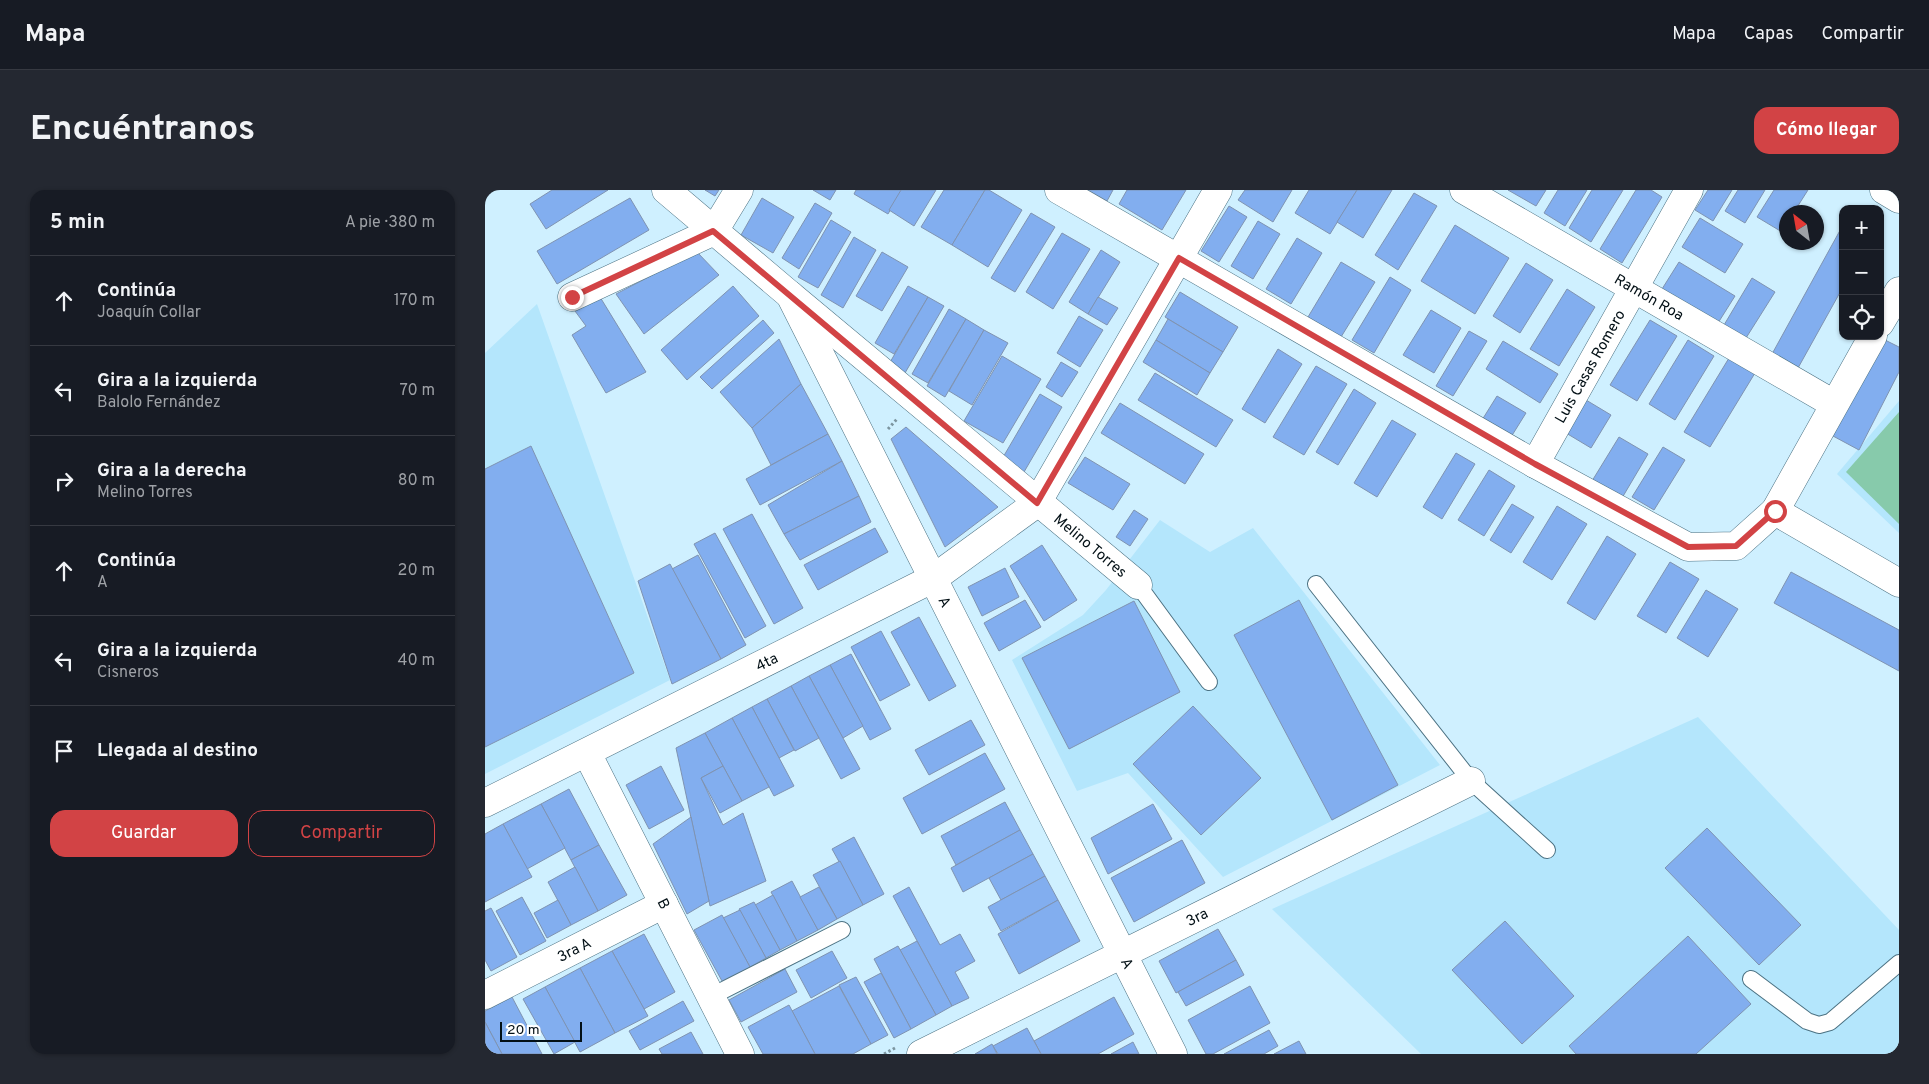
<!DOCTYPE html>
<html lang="es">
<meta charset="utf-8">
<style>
body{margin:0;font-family:Overpass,sans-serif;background:#242831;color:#f1f3f6}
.controls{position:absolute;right:15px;top:15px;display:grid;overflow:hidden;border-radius:10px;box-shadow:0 1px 4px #0004}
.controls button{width:45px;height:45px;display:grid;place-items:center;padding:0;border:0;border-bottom:1px solid #363941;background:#171b24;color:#f1f3f6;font:25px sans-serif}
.compass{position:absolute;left:1294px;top:15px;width:45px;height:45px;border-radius:50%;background:#171b24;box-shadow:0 1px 4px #0004;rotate:329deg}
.scale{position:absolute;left:15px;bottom:12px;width:82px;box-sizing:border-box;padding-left:5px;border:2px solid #031016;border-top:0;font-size:14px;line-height:18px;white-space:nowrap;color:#031016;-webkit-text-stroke:4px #fff;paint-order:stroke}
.stop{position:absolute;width:15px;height:15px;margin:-11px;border:4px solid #d24345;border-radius:50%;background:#fff}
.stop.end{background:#d24345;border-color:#fff;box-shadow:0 1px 5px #0008}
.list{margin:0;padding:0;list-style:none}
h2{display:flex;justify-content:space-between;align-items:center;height:65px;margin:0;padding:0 20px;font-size:21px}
h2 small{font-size:16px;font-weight:400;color:#9ea1a6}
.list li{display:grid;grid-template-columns:32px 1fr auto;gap:15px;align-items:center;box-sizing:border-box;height:90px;padding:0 20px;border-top:1px solid #363941}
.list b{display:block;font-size:19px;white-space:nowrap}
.list p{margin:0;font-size:16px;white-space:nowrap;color:#9ea1a6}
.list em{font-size:16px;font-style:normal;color:#9ea1a6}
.actions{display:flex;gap:10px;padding:15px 20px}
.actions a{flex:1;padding:11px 0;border:1px solid #d24345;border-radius:15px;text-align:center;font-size:18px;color:#d24345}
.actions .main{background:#d24345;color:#fff}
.icon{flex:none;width:28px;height:28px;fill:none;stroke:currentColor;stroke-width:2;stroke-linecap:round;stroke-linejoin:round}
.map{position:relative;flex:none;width:1414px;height:864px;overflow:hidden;border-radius:15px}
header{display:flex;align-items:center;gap:30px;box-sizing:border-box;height:70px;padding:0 25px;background:#171b24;border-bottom:1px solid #363941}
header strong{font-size:24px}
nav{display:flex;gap:28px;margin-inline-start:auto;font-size:18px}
.intro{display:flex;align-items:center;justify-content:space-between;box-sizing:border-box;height:120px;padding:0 30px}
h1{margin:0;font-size:35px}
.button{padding:12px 22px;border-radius:15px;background:#d24345;color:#fff;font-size:18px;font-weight:700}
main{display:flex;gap:30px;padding:0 30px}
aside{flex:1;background:#171b24;border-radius:15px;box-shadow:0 1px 4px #0004}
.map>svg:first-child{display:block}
.built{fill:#b4e6fc}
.green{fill:#87caab}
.building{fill:#82aeef;stroke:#7f93b1}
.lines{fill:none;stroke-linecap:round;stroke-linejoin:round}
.lane-casing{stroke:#4c7283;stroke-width:18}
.street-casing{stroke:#4c7283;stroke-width:29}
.secondary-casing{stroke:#4c7283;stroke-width:29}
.path{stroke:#7c95a0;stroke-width:3;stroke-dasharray:2.5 2.5;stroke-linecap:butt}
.lane{stroke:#fff;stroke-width:16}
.street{stroke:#fff;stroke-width:28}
.secondary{stroke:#fff;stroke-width:28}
.route{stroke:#d24345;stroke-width:6}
.labels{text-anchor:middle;stroke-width:4;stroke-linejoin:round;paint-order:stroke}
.street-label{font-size:15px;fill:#031016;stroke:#fff}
</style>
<header>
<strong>Mapa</strong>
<nav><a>Mapa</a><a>Capas</a><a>Compartir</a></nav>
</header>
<div class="intro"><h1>Encuéntranos</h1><a class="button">Cómo llegar</a></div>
<main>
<aside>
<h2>5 min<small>A pie · 380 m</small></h2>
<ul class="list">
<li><svg class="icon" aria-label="ahead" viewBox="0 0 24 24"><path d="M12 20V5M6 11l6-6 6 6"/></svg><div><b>Continúa</b><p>Joaquín Collar</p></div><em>170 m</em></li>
<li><svg class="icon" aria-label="left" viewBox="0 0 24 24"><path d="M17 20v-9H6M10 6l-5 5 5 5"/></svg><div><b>Gira a la izquierda</b><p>Balolo Fernández</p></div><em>70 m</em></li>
<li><svg class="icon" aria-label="right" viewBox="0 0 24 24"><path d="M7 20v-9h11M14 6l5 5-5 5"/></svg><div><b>Gira a la derecha</b><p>Melino Torres</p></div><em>80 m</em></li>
<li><svg class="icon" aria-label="ahead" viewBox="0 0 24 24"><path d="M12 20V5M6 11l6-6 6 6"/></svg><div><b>Continúa</b><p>A</p></div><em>20 m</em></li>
<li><svg class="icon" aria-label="left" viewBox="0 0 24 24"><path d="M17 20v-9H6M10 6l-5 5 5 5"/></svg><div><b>Gira a la izquierda</b><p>Cisneros</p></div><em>40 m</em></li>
<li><svg class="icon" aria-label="arrive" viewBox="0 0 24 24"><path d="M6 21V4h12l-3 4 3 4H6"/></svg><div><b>Llegada al destino</b></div></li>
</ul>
<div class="actions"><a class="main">Guardar</a><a>Compartir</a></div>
</aside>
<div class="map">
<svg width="1414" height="864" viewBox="0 0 1414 864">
<rect width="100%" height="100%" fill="#cff0ff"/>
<g class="built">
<path d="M52,114L185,490L0,584V163Z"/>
<path d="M1414,211V343L1352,284Z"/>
<path d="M675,330L725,362L768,338L955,575L738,687L643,583L592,601L527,470L598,425L621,400Z"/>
<path d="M1213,527L1414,740V864H936L787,719Z"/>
</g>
<path class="green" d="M1414,222V334L1361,282Z"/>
<g class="building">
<path d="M67,0H123L61,39L45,14Z"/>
<path d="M220,0H234L230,6Z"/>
<path d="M328,0H351L345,10Z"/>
<path d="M371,0H417L403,24L369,4Z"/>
<path d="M416,0H451L429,36L404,20Z"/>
<path d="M459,0H500L467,55L436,37Z"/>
<path d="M500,0H504L537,20L503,77L467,55Z"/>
<path d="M603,0H628L622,11Z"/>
<path d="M642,0H701L677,40L634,14Z"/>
<path d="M760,0H807L788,32L753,10Z"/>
<path d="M824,0H872L845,44L810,23Z"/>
<path d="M872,0H907L878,48L852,32Z"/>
<path d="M1023,0H1061L1051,16Z"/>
<path d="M1073,0H1102L1080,36L1059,23Z"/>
<path d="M1107,0H1138L1106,52L1084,38Z"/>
<path d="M1151,0H1166L1177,7L1137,73L1115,59Z"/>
<path d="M1223,0H1247L1228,31L1210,20Z"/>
<path d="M1253,0H1280L1260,33L1240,21Z"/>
<path d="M1289,0H1323L1309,22H1302V35L1297,42L1272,27Z"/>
<path d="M929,3L952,16L913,80L890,65Z"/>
<path d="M145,8L164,40L72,94L52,61Z"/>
<path d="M277,8L309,27L288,63L256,45Z"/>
<path d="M330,13L347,23L314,79L297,68Z"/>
<path d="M744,16L762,27L734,72L716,61Z"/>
<path d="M546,23L570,37L530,102L506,88Z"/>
<path d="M1215,28L1258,54L1240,83L1197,57Z"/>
<path d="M346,30L366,42L333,98L313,87Z"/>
<path d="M773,31L795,44L768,89L746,76Z"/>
<path d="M970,35L1024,68L990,124L936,91Z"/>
<path d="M1358,35V97L1313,178L1287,164Z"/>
<path d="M577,43L605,59L568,119L541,102Z"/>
<path d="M369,47L391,60L358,118L336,105Z"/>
<path d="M812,48L837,63L806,114L781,99Z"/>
<path d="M616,60L635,72L603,124L584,112Z"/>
<path d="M212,62L234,85L159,144L131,104Z"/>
<path d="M397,62L423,77L397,121L371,106Z"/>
<path d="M856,72L890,92L856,147L823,127Z"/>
<path d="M1194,72L1250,106L1233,133L1177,99Z"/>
<path d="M1041,73L1068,90L1035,143L1008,126Z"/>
<path d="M905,87L926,100L889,163L867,150Z"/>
<path d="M1267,88L1290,102L1261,148L1239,135Z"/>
<path d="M248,96L274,126L202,190L176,160Z"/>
<path d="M423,96L443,107L409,164L390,153Z"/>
<path d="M1082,99L1110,117L1074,176L1045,159Z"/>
<path d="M695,102L753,137L738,162L680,127Z"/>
<path d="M115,107L161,182L121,203L87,145L101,136L90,121Z"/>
<path d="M443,107L459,116L420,183L404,174Z"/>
<path d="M613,107L633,118L622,135L603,124Z"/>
<path d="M464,119L481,129L443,193L427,184Z"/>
<path d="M946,120L976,138L949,183L918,165Z"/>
<path d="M594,126L618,140L595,177L572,163Z"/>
<path d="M481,129L499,140L460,207L442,196Z"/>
<path d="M683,129L738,162L725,183L671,150Z"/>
<path d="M278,130L289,143L227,199L215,187Z"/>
<path d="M1165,130L1192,146L1152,211L1125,195Z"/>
<path d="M499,140L523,153L487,215L464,201Z"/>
<path d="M984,141L1002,151L968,206L951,196Z"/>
<path d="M294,149L316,194L267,238L235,202Z"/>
<path d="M1398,149L1414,157V182L1374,260L1348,246Z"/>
<path d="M671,150L725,183L712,205L658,172Z"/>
<path d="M1203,150L1229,166L1190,230L1164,214Z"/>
<path d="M1018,151L1073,184L1055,213L1001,179Z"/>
<path d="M793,159L817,174L780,233L757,219Z"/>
<path d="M517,166L556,189L518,253L479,231Z"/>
<path d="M1244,168L1270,183L1225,257L1199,242Z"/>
<path d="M576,172L593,182L577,207L561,197Z"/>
<path d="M831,176L862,194L819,265L788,247Z"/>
<path d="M670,183L748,230L731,257L653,210Z"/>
<path d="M316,194L343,244L286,275L267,238Z"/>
<path d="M869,199L891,213L853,275L831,262Z"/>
<path d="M555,204L577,217L539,282L517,269Z"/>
<path d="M1012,206L1041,223L1026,247L997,230Z"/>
<path d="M1101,210L1126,225L1106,258L1081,243Z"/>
<path d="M635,213L719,264L700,294L616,243Z"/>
<path d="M907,230L931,244L892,307L869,293Z"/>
<path d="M421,237L513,317L460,357L406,249Z"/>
<path d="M343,244L357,271L275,315L261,289Z"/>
<path d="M1134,247L1163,264L1137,308L1107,291Z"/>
<path d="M46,256L149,483L0,557V279Z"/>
<path d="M1178,257L1200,270L1169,320L1147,307Z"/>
<path d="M971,263L990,274L957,329L938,317Z"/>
<path d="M600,267L645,294L628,320L583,293Z"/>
<path d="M357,271L374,306L299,344L283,315Z"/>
<path d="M1004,280L1030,296L999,346L973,330Z"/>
<path d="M374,306L386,332L315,370L299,344Z"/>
<path d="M1027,314L1049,327L1026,363L1005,350Z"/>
<path d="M1072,316L1102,334L1067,390L1038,372Z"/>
<path d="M649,320L663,329L645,356L631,347Z"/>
<path d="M267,324L318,418L289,434L238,339Z"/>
<path d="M390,338L403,362L333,400L319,375Z"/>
<path d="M230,343L281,436L260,448L209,354Z"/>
<path d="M1122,346L1151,364L1110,430L1082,413Z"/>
<path d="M557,355L592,410L559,431L525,376Z"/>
<path d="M213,365L261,455L236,469L187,379Z"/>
<path d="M1185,372L1214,389L1181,443L1152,426Z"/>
<path d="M185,374L236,469L187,494L153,391Z"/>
<path d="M520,378L534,407L497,426L483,397Z"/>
<path d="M1306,382L1414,440V481L1289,413Z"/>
<path d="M1221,400L1253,419L1223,467L1192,448Z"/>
<path d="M540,410L556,437L514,461L499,433Z"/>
<path d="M814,410L913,595L847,630L749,445Z"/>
<path d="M649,411L695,502L584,559L537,468Z"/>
<path d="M434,427L471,496L444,511L406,442Z"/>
<path d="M396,441L425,495L395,511L366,457Z"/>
<path d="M366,464L406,539L385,550L345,475Z"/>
<path d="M345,475L378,536L358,548L324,486Z"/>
<path d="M324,486L375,579L356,589L306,496Z"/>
<path d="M306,496L334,548L310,561L282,509Z"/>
<path d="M282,509L309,560L294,568L267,517Z"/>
<path d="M708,516L776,588L716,645L648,574Z"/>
<path d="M267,517L309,596L289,606L247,528Z"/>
<path d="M247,528L284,597L257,611L220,543Z"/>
<path d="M486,530L500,555L444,585L430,560Z"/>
<path d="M220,543L238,576L216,588L238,635L258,623L281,691L225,716L191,558Z"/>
<path d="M500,563L520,599L437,644L418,608Z"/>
<path d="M176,576L199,620L164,639L141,595Z"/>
<path d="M238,576L257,611L235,623L216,588Z"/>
<path d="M84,599L114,655L86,670L56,614Z"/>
<path d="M520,612L535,640L471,675L456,646Z"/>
<path d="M56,614L80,658L42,679L18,634Z"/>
<path d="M668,614L687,649L623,684L606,648Z"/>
<path d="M206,627L224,711L202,724L168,654Z"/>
<path d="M18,634L47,687L0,712V644Z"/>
<path d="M1222,638L1316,735L1274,775L1180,678Z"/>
<path d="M535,640L548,664L478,702L466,678Z"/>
<path d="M369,647L399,704L378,715L347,659Z"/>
<path d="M697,650L720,693L649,732L626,688Z"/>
<path d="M114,655L142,705L113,721L86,670Z"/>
<path d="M548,664L560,686L516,710L504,688Z"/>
<path d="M355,671L378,715L352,729L328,685Z"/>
<path d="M90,677L113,721L86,735L63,692Z"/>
<path d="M560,686L573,710L516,741L503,717Z"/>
<path d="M307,691L333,740L312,751L286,702Z"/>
<path d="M334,697L352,729L333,740L315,707Z"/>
<path d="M424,697L455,755L475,744L490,771L470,782L484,808L467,816L408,706Z"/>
<path d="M288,705L312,751L295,760L270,715Z"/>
<path d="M37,707L61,751L35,765L11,721Z"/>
<path d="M73,710L86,735L62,748L49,723Z"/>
<path d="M573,710L595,751L534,784L513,744Z"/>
<path d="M269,712L295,760L281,768L254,719Z"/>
<path d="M6,718L32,767L6,781L0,770V721Z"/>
<path d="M255,720L281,768L265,777L238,728Z"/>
<path d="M237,725L265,777L237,791L209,740Z"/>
<path d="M1020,731L1089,806L1037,854L967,780Z"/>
<path d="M733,739L751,770L691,803L674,771Z"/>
<path d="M159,744L190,802L159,819L127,761Z"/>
<path d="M1203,746L1266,814L1211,864H1091L1084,856Z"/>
<path d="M432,751L467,816L451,825L415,760Z"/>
<path d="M413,756L451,825L426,839L389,769Z"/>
<path d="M127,761L163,826L130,843L95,778Z"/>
<path d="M347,761L362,788L326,808L311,780Z"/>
<path d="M751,770L759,785L701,816L693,802Z"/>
<path d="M95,778L130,843L95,862L60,797Z"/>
<path d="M300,779L312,802L256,832L244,810Z"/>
<path d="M396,783L426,839L409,848L379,792Z"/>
<path d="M371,787L403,845L386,854L354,795Z"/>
<path d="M354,796L386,854L368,864H330L307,821Z"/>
<path d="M765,796L785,833L728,864H721L703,830Z"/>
<path d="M60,797L90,852L69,864L38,809Z"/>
<path d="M27,807L57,864H17L0,832V821Z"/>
<path d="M629,807L649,844L613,864H556L549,851Z"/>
<path d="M198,811L209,831L155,860L144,841Z"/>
<path d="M304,815L330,864H278L263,837Z"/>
<path d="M0,832L17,864H0Z"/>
<path d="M542,838L556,864H513L508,856Z"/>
<path d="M784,840L793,856L779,864H739Z"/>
<path d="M206,842L218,864H177L174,859Z"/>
<path d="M814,851L821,864H789Z"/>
<path d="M648,852L654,864H626Z"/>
<path d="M507,854L512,864H490Z"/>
</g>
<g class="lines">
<defs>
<g id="lane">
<path d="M831,394L986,591L1062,660"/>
<path d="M653,395L724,492"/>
<path d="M1266,789L1322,831L1334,835L1345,832L1414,773"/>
<path d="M225,807L357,740"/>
</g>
<g id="street">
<path d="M574,0L1050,274L1203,357L1251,356L1290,321L1414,393"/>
<path id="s1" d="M979,0L1349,214"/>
<path d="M1399,0L1414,9"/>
<path id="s2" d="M305,105L653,395"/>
<path d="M87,107L229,41L254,0"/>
<path d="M1395,133L1414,101"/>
<path id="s3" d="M1050,274L1204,0"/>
<path d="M1290,321L1388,146"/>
<path id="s4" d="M102,563L255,864"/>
<path id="s5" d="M0,613L449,388L552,313L733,0"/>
<path id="s6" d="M0,805L179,714"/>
<path id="s7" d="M436,864L986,591"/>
</g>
<g id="secondary">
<path id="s8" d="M181,0L305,105L688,864"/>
</g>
</defs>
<use href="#lane" class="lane-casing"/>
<use href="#street" class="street-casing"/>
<use href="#secondary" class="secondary-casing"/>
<g class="path">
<path d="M403,239L412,229"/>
<path d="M399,864L410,858"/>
</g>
<use href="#lane" class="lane"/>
<use href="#street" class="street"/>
<use href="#secondary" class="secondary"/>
</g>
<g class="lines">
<path class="route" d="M87,107L228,41L552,313L694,68L1050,274L1203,357L1251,356L1290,321"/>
</g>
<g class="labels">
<g class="street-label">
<text dy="5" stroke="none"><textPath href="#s1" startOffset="214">Ramón Roa</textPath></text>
<text dy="5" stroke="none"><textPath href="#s3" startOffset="112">Luis Casas Romero</textPath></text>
<text dy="5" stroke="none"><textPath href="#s2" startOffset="391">Melino Torres</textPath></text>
<text dy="5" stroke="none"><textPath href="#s8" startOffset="506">A</textPath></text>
<text dy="5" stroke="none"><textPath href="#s5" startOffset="315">4ta</textPath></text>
<text dy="5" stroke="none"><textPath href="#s4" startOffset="169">B</textPath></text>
<text dy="5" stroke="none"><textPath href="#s7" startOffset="308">3ra</textPath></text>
<text dy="5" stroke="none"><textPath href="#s6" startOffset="100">3ra A</textPath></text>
<text dy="5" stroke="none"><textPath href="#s8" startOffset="911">A</textPath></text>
</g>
</g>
</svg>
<div class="controls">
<button>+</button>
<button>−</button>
<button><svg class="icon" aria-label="locate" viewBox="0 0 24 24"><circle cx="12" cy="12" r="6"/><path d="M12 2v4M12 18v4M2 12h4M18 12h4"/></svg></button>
</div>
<svg class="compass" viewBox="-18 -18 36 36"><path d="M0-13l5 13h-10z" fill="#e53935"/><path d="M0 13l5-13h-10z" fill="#9ea1a6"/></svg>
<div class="scale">20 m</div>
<div class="stop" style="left:1290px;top:321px"></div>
<div class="stop end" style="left:87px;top:107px"></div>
</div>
</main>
